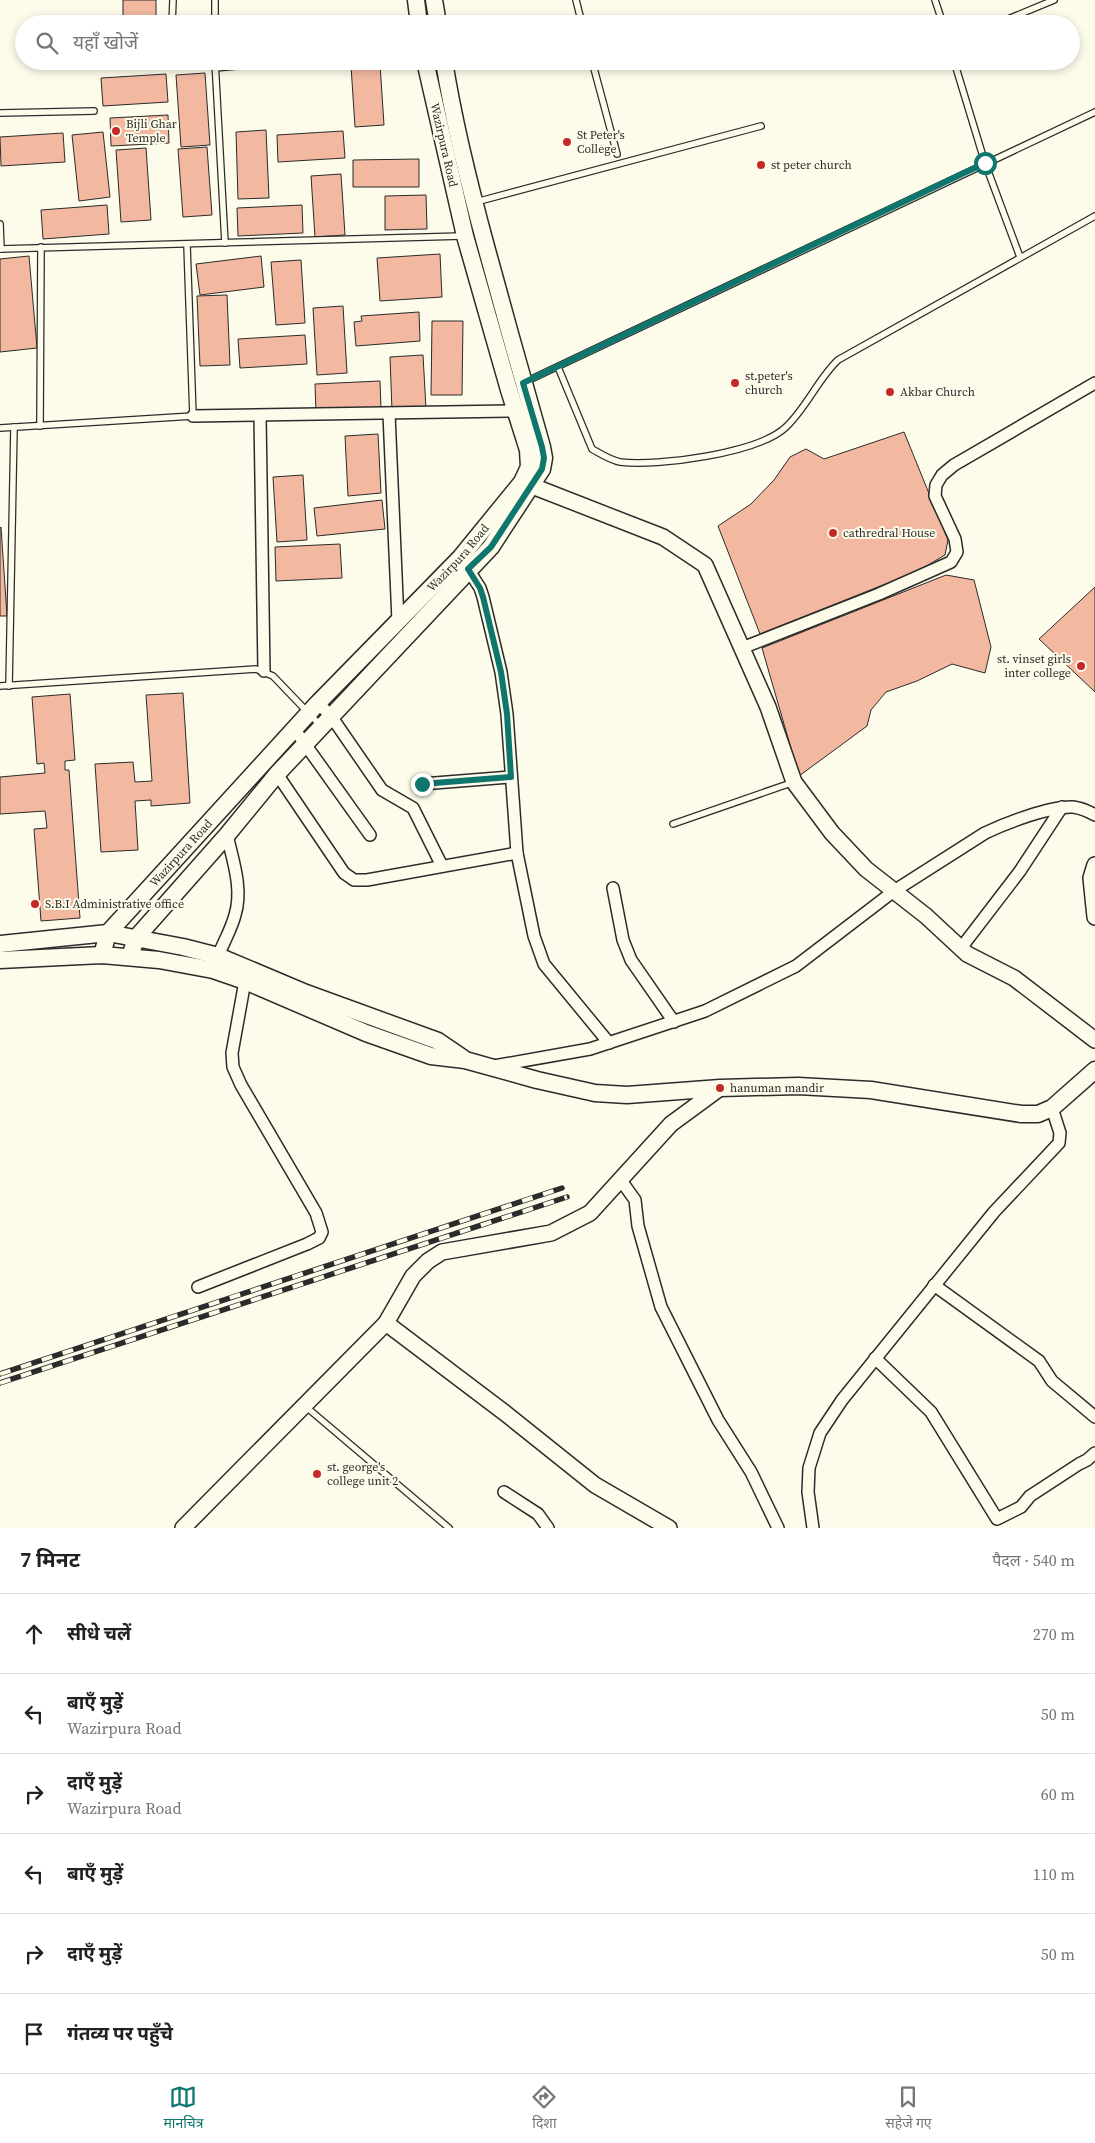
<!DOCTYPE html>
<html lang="hi">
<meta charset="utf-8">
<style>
body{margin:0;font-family:"Source Serif 4","Noto Sans Devanagari",serif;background:#f6f6f6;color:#202124}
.stop{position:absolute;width:15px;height:15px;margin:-11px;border:4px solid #0f766e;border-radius:50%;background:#fff}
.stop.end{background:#0f766e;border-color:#fff;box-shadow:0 1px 5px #0008}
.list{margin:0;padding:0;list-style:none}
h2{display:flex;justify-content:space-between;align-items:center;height:65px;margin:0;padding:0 20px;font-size:21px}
h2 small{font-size:16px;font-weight:400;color:#757577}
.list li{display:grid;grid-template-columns:32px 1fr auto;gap:15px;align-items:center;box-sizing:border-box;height:80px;padding:0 20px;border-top:1px solid #e0e0e0}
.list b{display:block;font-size:19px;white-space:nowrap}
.list p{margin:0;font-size:16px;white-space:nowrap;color:#757577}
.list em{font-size:16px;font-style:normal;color:#757577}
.icon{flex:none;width:28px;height:28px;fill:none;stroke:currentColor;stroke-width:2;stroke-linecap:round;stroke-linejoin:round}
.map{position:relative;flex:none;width:1095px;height:1528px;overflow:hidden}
.search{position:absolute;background:#fff;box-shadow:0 2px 8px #0003;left:15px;right:15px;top:15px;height:55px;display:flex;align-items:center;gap:12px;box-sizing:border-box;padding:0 18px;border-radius:28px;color:#757577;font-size:19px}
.sheet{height:545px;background:#fff}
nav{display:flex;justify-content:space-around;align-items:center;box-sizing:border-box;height:70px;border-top:1px solid #e0e0e0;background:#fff;font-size:14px;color:#757577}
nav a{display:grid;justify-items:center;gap:2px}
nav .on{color:#0f766e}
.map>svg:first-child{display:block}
.building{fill:#f2b8a0;stroke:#2b2b2b}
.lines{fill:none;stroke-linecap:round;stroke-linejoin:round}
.service-casing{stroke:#2b2b2b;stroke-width:8}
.minor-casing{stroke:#2b2b2b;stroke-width:14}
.tertiary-casing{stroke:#2b2b2b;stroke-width:18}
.secondary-casing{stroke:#2b2b2b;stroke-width:19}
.service{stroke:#fdfbea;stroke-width:5.5}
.minor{stroke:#fdfbea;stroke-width:11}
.tertiary{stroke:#fdfbea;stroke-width:15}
.secondary{stroke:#fdfbea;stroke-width:16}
.rail-casing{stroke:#2b2b2b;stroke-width:5.5}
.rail{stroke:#fdfbea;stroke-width:4;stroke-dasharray:11;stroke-linecap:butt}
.route{stroke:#0f766e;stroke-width:6}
.poi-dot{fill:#c62828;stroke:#fdfbea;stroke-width:2}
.labels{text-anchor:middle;stroke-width:4;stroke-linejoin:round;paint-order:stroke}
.poi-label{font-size:12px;fill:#2b2b2b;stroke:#fdfbea;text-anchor:start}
.street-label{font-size:12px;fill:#2b2b2b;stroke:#fdfbea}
</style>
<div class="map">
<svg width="1095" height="1528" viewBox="0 0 1095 1528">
<rect width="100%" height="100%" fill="#fdfbea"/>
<g class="building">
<rect x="123" y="0" width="33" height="24"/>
<path d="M380,64L384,125L355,127L351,66Z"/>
<path d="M205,73L210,145L181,147L176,75Z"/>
<path d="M166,74L168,102L103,106L101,78Z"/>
<path d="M168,115L169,143L111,146L110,118Z"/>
<path d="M266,130L269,198L238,199L236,132Z"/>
<path d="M343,131L345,158L278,162L277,135Z"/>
<path d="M103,132L110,197L79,201L72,135Z"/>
<path d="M63,133L65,162L1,166L0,137Z"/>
<path d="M207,147L212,215L183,217L178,149Z"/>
<path d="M146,148L151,220L121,222L116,150Z"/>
<path d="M419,159V187H353V160Z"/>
<path d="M341,174L345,235L315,237L311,176Z"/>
<path d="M426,195L427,229L385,230V196Z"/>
<path d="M107,205L109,234L43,239L41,210Z"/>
<path d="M302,205L303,233L238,236L237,208Z"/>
<path d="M440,254L442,297L380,301L377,258Z"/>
<path d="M29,256L37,348L0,352V259Z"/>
<path d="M261,256L264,287L200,295L196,264Z"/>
<path d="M301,260L305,323L276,325L271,262Z"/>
<path d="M227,295L230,365L200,366L197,296Z"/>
<path d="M343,306L347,373L317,375L313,308Z"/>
<path d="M419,312L420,341L356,346L354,322L362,321L361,316Z"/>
<path d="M432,321H463L462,395H431Z"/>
<path d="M305,335L307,364L240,368L238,339Z"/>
<path d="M423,355L426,409L392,411L390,357Z"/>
<path d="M380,381L381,409L316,413L315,384Z"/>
<path d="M904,432L948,540L945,555L918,571L760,634L718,526L751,504L774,480L790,457L806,449L824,459Z"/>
<path d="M378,434L381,493L348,496L345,436Z"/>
<path d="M303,475L307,540L277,542L273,477Z"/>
<path d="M382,500L385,529L317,536L314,508Z"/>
<path d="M1,527L7,616H0V528Z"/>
<path d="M340,544L342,578L276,581L275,547Z"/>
<path d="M946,575L974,580L991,647L985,673L952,664L917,681L886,692L871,710L867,726L799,776L762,648Z"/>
<path d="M1095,587V692L1039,639Z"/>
<path d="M183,693L190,803L151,806V800L135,801L138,850L101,852L95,764L133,762L135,782L152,781L146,695Z"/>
<path d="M70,694L75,760L65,761V770H69L80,918L41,921L34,829L47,828L45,811L0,814V777L45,773L44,763L37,764L32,697Z"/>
</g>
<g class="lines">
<defs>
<g id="service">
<path d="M576,0L582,24"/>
<path d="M935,0L943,24"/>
<path d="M172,24L173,0"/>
<path d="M215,24V0"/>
<path d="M996,24L1054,0"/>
<path d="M215,61L225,243"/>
<path d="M592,61L617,154"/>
<path d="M954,61L985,163L1020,257"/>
<path d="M215,68L289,61"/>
<path d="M0,113L94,111"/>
<path d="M476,202L761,126"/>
<path d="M0,224L1,249"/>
<path d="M0,249L463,236"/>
<path d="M558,367L592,449C601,454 610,460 620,462C657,467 759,453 786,427C807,407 818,379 838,360L1095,216"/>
<path d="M525,382L1095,112"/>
<path d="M40,426L41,247"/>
<path d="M0,428L193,416L187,245"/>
<path d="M0,686L256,669L273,676L320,725"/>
<path d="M9,686L14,427"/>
<path d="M673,824L794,782"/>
<path d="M305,1406L449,1528"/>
</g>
<g id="minor">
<path d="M389,414L398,621"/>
<path d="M193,416L516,411"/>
<path d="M260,416L264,671"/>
<path d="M466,566L480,588L483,597L501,672L507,714L517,853L534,936L544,964L609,1043"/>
<path d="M742,648L879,594L951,562L957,552L955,539L935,496L936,485L942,475L954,465L1095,383"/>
<path d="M318,703L331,716L382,790L413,808L442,866"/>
<path d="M295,730L370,835"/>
<path d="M277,774L344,873L354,880H367L517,853"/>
<path d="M422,784L511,777"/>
<path d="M613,888L623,940L631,960L674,1022"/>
<path d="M961,948L1020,871L1062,807"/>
<path d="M216,962C221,946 231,931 235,915C243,889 233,861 227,835"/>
<path d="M494,1066L590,1049L705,1011L796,966L894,891L985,833C1006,823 1050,806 1073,807C1081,808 1088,811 1095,815"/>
<path d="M620,1179L635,1200L638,1226L661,1307L718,1420L751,1472L778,1528"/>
<path d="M934,1285L1039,1361L1052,1381L1095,1417"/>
<path d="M198,1287L307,1244L319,1238L322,1232L316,1213L241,1085L233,1067L232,1053L245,981"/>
<path d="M875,1358L931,1412L997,1519L1021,1507L1030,1496L1079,1464L1087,1460L1095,1453"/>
<path d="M504,1492L538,1514L548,1528"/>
<path d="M813,1528L808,1492L809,1468L820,1433L842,1400L994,1212L1059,1143L1060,1133L1052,1108"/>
</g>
<g id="tertiary">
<path d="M522,482L663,537L705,565L768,707L794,782L832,833L866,869L926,916L967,954L1014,978L1095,1040"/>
<path d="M1095,865L1091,878L1095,917"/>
<path d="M386,1323L505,1413L595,1485L669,1528"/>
<path d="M183,1528L386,1323L413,1276L428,1261L442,1252L551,1233L590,1213L671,1124L720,1088"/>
</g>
<g id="secondary">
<path d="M416,0L419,24"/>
<path d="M434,0L438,24"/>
<path d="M0,944L108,933L183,947L218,956L306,993L438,1041L463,1058"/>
<path id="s1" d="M102,955L108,933L318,703L460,558L522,482L529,467L528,450L509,390L465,236L425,61"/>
<path d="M130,957L136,938L227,835L277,774L491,547L542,469L544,458L542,447C523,381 505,316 487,250C470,188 454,125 444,61"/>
<path d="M0,960L102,955L159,960L213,970L245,981L366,1033L431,1056L465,1060L537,1080L595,1093L627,1095L720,1088L798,1086L871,1090L1021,1114H1038L1052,1108L1095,1070"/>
</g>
</defs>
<use href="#service" class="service-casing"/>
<use href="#minor" class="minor-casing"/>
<use href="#tertiary" class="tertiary-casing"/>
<use href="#secondary" class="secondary-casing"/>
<use href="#service" class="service"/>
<use href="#minor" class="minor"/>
<use href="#tertiary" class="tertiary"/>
<use href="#secondary" class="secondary"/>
<defs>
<g id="rail">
<path d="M0,1374L562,1188"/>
<path d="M0,1383L567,1197"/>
</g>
</defs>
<use href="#rail" class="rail-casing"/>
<use href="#rail" class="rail"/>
</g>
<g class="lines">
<path class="route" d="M422,784L511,777L507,714L501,672L483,597L480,588L468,569L491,547L542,469L544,458L542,447L523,383L985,163"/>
</g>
<g class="poi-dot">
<circle cx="116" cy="131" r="5"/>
<circle cx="567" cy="142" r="5"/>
<circle cx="761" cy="165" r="5"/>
<circle cx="735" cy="383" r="5"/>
<circle cx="890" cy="392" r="5"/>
<circle cx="833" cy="533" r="5"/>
<circle cx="1081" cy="666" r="5"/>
<circle cx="35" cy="904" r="5"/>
<circle cx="720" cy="1088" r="5"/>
<circle cx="317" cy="1474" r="5"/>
</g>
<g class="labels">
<g class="poi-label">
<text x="126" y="128">Bijli Ghar<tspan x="126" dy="14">Temple</tspan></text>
<text x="577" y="139">St Peter's<tspan x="577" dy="14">College</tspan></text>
<text x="771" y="169">st peter church</text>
<text x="745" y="380">st.peter's<tspan x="745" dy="14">church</tspan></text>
<text x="900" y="396">Akbar Church</text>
<text x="843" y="537">cathredral House</text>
<text x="1071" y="663" text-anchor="end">st. vinset girls<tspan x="1071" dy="14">inter college</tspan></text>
<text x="45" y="908">S.B.I Administrative office</text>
<text x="730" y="1092">hanuman mandir</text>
<text x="327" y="1471">st. george's<tspan x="327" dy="14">college unit 2</tspan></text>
</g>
<g class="street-label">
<text transform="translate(444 145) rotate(77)" y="4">Wazirpura Road</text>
<text dy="4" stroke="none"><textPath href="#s1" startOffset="536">Wazirpura Road</textPath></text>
<text dy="4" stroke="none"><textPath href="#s1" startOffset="131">Wazirpura Road</textPath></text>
</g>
</g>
</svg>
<div class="stop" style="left:985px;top:163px"></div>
<div class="stop end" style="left:422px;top:784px"></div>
<div class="search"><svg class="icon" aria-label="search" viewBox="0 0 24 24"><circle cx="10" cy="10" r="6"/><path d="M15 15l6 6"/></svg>यहाँ खोजें</div>
</div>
<section class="sheet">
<h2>7 मिनट<small>पैदल · 540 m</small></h2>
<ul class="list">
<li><svg class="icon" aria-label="ahead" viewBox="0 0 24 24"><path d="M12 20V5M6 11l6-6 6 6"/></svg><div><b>सीधे चलें</b></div><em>270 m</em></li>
<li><svg class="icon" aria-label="left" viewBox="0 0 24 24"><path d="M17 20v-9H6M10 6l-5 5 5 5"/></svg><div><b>बाएँ मुड़ें</b><p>Wazirpura Road</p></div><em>50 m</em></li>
<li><svg class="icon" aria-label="right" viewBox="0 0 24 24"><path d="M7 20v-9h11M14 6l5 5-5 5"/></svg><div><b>दाएँ मुड़ें</b><p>Wazirpura Road</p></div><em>60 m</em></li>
<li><svg class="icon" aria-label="left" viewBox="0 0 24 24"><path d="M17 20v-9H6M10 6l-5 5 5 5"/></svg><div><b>बाएँ मुड़ें</b></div><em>110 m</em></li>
<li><svg class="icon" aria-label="right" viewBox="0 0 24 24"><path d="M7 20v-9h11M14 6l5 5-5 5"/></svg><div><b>दाएँ मुड़ें</b></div><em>50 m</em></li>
<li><svg class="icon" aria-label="arrive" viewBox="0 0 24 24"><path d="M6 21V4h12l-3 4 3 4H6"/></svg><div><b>गंतव्य पर पहुँचे</b></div></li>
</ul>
</section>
<nav>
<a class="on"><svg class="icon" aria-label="map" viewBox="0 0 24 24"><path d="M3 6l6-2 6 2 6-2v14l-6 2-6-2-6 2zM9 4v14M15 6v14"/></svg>मानचित्र</a>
<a><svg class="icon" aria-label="directions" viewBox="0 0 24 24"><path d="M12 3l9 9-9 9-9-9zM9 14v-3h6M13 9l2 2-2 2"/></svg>दिशा</a>
<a><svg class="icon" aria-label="saved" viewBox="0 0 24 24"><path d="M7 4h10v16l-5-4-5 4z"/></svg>सहेजे गए</a>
</nav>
